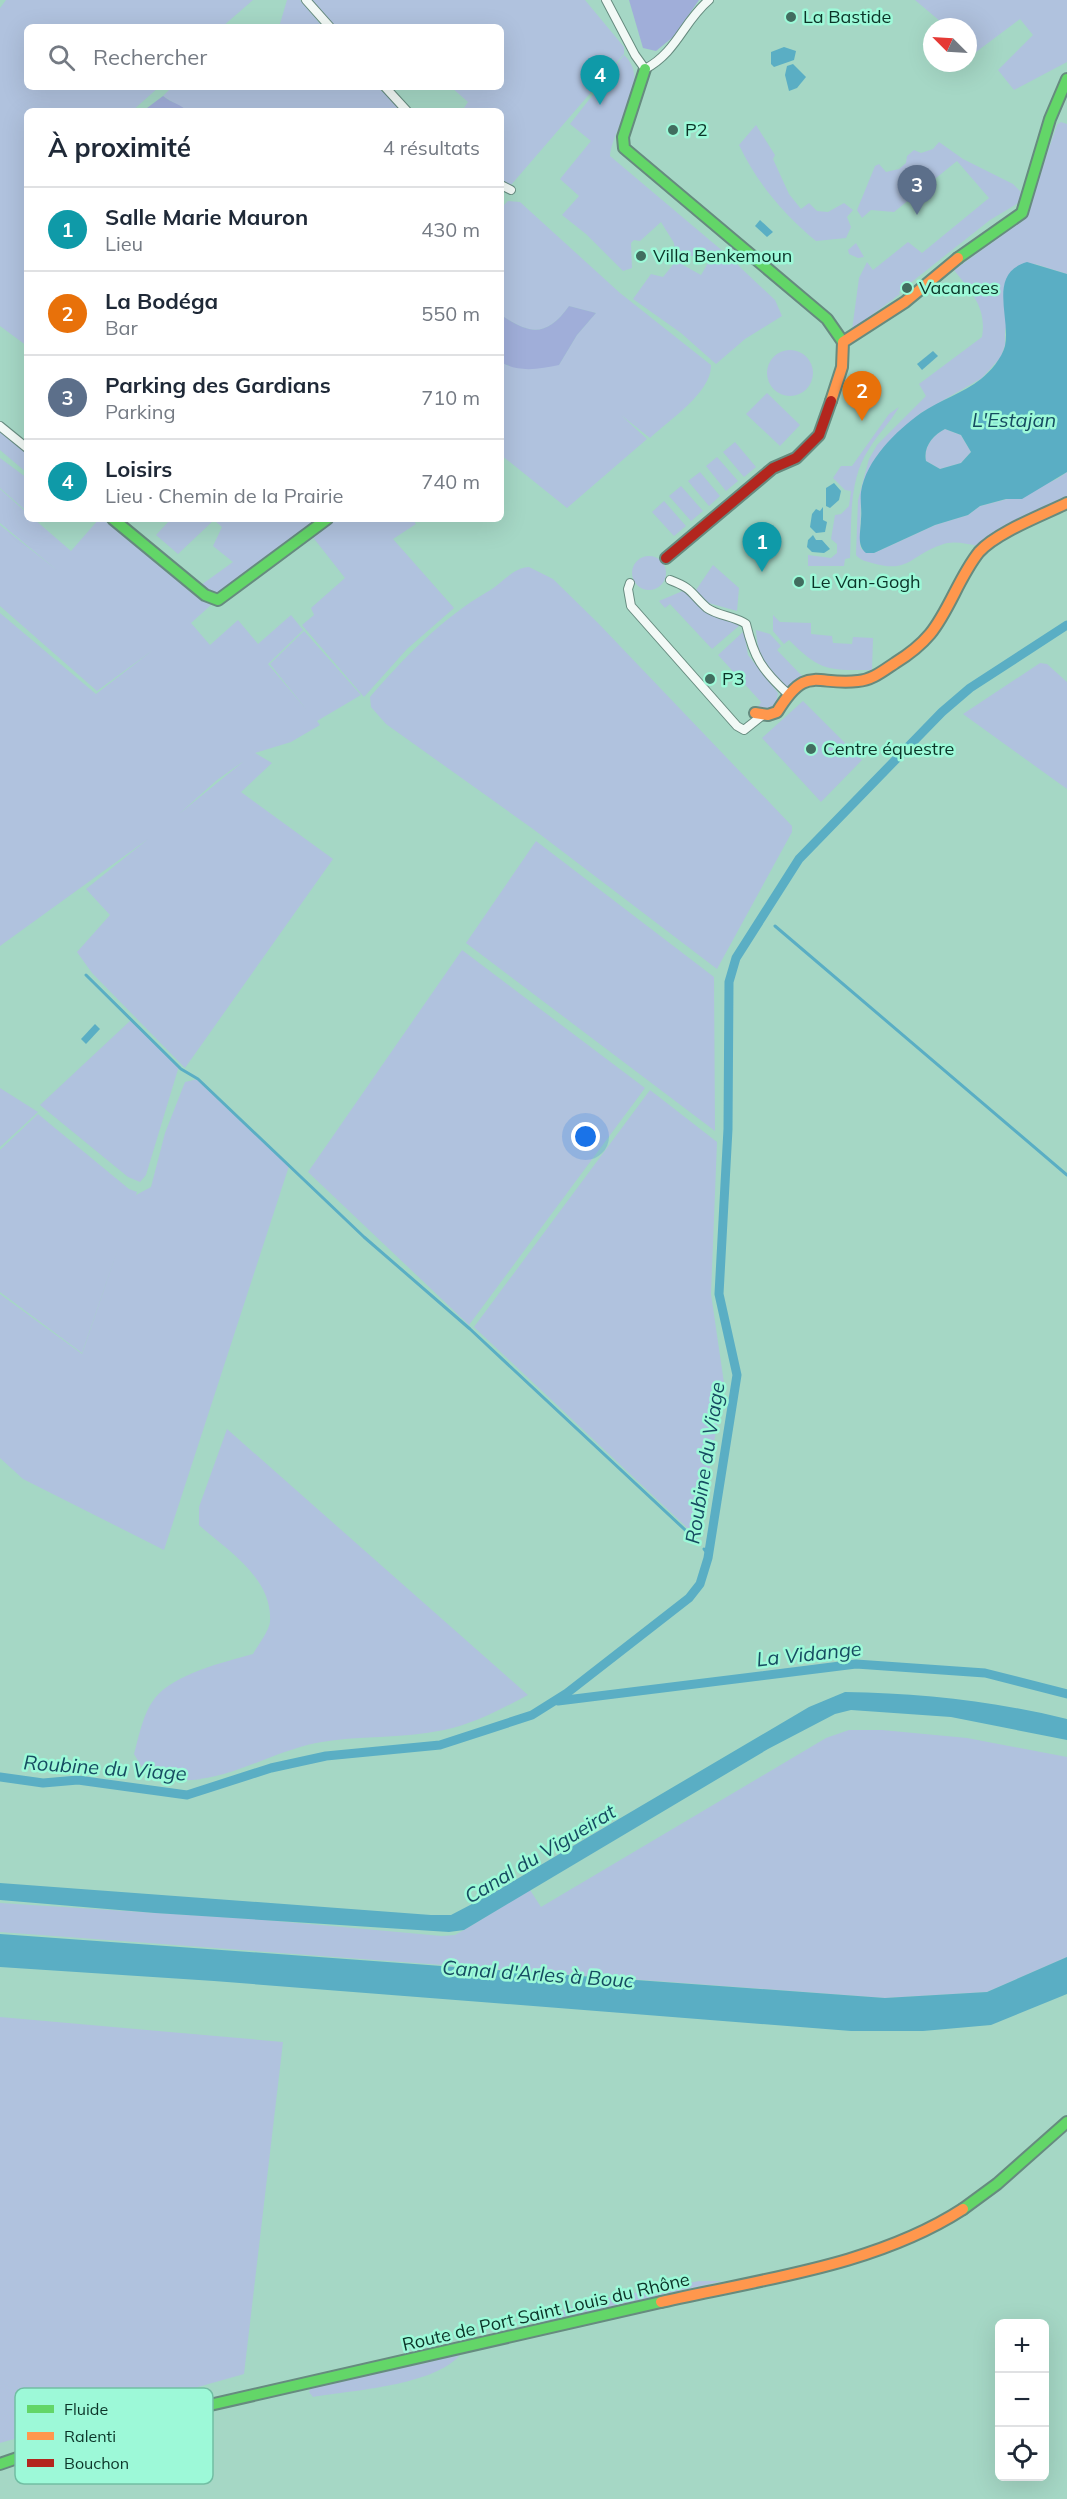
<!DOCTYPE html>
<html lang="fr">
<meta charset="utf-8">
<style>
body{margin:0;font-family:Mulish,sans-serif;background:#f6f6f7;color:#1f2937}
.controls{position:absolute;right:18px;bottom:18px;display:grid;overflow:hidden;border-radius:9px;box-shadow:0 6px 24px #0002}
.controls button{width:54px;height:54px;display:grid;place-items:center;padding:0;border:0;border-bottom:2px solid #e0e1e3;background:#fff;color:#1f2937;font:30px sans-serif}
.compass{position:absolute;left:923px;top:18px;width:54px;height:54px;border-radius:50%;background:#fff;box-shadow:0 6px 24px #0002;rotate:294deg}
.you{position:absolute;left:586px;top:1137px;width:21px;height:21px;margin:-15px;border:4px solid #fff;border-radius:50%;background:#1a73e8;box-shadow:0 0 0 9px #1a73e833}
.badge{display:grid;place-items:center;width:39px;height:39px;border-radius:50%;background:#111827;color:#fff;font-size:20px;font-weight:700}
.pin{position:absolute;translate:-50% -50px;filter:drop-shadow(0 2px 3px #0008)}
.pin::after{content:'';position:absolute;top:32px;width:21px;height:18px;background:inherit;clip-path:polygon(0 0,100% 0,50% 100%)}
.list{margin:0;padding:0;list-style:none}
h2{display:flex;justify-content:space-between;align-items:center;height:78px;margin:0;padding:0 24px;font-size:26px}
h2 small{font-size:20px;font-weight:400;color:#747a83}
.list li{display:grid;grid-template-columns:39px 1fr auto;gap:18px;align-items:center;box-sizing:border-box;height:84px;padding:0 24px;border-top:2px solid #e0e1e3}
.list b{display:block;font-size:22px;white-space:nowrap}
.list p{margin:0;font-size:20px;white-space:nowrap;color:#747a83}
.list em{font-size:20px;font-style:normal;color:#747a83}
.icon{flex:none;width:33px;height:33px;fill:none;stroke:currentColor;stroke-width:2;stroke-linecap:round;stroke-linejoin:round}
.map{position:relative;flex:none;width:1067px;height:2499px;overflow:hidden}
.search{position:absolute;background:#fff;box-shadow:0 6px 24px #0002;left:24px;top:24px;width:480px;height:66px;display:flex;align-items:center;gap:15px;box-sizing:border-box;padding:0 21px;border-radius:9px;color:#747a83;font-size:22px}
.panel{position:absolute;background:#fff;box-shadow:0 6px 24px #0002;left:24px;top:108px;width:480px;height:414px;border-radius:9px}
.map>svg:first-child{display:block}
.green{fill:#b0c2de;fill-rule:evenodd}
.forest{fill:#a0aed9}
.water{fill:#5aaec4;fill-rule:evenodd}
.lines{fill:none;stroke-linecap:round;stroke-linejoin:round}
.stream{stroke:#5aaec4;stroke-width:3}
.canal{stroke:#5aaec4;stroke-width:9}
.street-casing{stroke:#668b7f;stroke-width:10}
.fast-casing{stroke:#668b7f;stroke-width:14}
.slow-casing{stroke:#668b7f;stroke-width:14}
.jam-casing{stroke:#668b7f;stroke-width:14}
.street{stroke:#f2f9f6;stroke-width:8}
.fast{stroke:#63d668;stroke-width:10}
.slow{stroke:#ff974d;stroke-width:10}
.jam{stroke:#b3261e;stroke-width:10}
.poi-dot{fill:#416d5f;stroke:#9df9d8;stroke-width:2}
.labels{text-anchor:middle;stroke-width:5;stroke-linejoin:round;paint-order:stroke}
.poi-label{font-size:18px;fill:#0b3428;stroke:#9df9d8;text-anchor:start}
.street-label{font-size:18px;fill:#0b3428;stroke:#9df9d8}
.water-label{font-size:20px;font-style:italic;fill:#164b61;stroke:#9df9d8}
.key{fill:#9df9d8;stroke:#71bea3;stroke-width:1.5}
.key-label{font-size:16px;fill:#0b3428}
</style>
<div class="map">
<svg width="1067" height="2499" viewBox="0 0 1067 2499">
<rect width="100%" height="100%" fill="#a5d7c5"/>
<g class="green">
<path d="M6,0H253L222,27H27V87H159L132,111H27V346L0,326V8Z"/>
<path d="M287,0H300L323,27H279Z"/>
<path d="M310,0H585L624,47V54L511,185L501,182V111H462L468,102L451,87H501V27H333Z"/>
<path d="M915,0H1067V62L1014,90L998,70L1033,35L1020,19L976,52L968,45V27H947Z"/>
<path d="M624,55C653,81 612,127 610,156L725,253L775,300L782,316L745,339L716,364L681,333L633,299L651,274L663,277L676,261L674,243L661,222L640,241L634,240L631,243L632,268L623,271L586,234L562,215L579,196L560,179L591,141L570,124ZM688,256H705L708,263L701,275L683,265Z"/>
<path d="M172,87H378L401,111H187L163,96Z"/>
<path d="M1061,122L1067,124V274L1035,264L1005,330V345L1001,357L982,378L921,413L892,439L874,461L861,493L860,544L861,549L874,553L935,525L968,515L980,506L1015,497L1057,479L1067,472V498L1004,529L978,546C966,544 953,540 941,545C910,555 910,574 872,563C865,561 860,560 856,555L858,500L869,459L877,445L926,396L919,384L982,337C987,307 971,292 954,270L1025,219L1057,125Z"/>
<path d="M756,125L775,155L773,159L789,194L801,209L809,203L817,211L828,212L844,203L853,210L847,217L851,227L846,238L816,241C784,215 757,183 739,145Z"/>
<path d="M939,142L963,159L1013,184L1022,193L1020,202L990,220L899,292L900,294L852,330L859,278L867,262L873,270L908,242L922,253L989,198L957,161L894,212L871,210L862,218L857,210L875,166L879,164L886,172L899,169L906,163L907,156L914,150L921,153L933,149Z"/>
<path d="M508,201L520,202L620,293L711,365C712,392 669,420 650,438L621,415L647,439L567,508L501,455V362L508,366L559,365L577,335L596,313L569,306C547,337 530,335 501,315V208Z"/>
<path d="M856,243L864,257L858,258L849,254L848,250Z"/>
<circle cx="790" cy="373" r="23"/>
<path d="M767,393L800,425L780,446L746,414Z"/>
<path d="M899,407C890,423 878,434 869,449C848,480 852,522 850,558L845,559L844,566H808V555L831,558L837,553V544L831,539L835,515L841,514L849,506L851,491L845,490L833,478L841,466H852L889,414Z"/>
<path d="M0,428L27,451V473L0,450Z"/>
<path d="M945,429L961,435L971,452L961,463L940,469L926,461C923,447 933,435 945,429Z"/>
<path d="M735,442L756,467L744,477L723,452Z"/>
<path d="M717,457L738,481L726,491L706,466Z"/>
<path d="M0,458L27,478V506L24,509L0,488Z"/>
<path d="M700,472L720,496L709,506L688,481Z"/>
<path d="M681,486L703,511L691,521L669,496Z"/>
<path d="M0,489L27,513V519H34L71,551L99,519H102L211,605L191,623L210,645L238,620L258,644L291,615L303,630L268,664L306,709L270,664L304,631L361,695L317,721L320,725L291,742L255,753L272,763L241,792L333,859L185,1068L92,973L77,952L110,915L86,889L148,839L0,946V613L96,694L153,650L97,691L0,606V525L58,571L0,523ZM244,761L179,814L217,780Z"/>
<path d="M664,501L686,526L674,536L652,512Z"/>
<path d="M171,519H215L178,554L156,535Z"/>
<path d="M218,519H321L219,597L201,585L233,562L213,546L222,527L215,521Z"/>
<path d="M333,519H412L416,524L393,539L454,608L407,649L364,697L302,625L314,615L311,608L345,578L312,536Z"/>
<circle cx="649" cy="573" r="17"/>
<path d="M713,565L739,588L737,611L705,602L696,590Z"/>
<path d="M529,567L553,579L598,623L792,826V832L717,969L533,829L386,724L371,707L370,697C405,657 441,619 487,592C502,584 512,568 529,567Z"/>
<path d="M685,590L710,615L740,625L712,649L670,604L665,608L659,601Z"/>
<path d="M773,615L780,622L811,623V634L832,636L833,643L852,644L853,637L873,638L872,670C828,670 821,672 789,640L784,644L773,631Z"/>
<path d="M756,630L770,634L781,646L777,650L802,676L789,690C767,668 758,662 756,630Z"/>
<path d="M744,631L748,655L778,693L776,704L769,711L758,707L761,702L718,655Z"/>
<path d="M1040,663L1047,664L1067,682V789L963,714Z"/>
<path d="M803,701L862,760L821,802L762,738Z"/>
<path d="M536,841L714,977L715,1131L466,943Z"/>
<path d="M462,950L645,1088L469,1325L308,1172Z"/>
<path d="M131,1020L179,1066L146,1175L140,1182L128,1177L40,1105Z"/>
<path d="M198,1079L289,1166L164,1550L23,1479L0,1458V1294L82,1354L121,1240L82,1353L0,1292V1150L38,1114L129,1189L137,1192L136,1195L151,1187L165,1133L185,1082Z"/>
<path d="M0,1088L38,1112L0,1147Z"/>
<path d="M650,1090L717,1142L711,1294L724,1383L698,1538L474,1327Z"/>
<path d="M227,1429L528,1695C501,1709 474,1724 444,1730C402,1739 358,1735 316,1743C258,1755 205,1798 145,1772L134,1754C139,1736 143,1713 155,1698C174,1674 224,1662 253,1654C258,1645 269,1631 270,1622C273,1578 227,1550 199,1525V1507Z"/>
<path d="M849,1730H882L967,1738L1067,1757V1957L987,1992L885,1998L0,1932V1903L253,1919L442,1936L455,1935L464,1930L530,1890L541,1907L826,1738Z"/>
<path d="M0,2017L283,2042L244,2374L0,2443Z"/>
<path d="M699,2281H723L544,2322L543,2319L580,2303Z"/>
<path d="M460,2355C433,2386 353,2390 313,2397L309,2392L311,2388Z"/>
</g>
<g class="forest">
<path d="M629,0H699L673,37L656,51L643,48Z"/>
<path d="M163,96C171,103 181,104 187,111H143Z"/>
<path d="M569,306L596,313L577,335L559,365C540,369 518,373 501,362V315C530,335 547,337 569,306Z"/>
</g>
<g class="water">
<path d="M784,47L796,51L794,60L774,67L771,64V52Z"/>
<path d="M793,64L806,77L797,88L789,91L785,75L787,66Z"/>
<path d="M760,220L773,232L767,237L755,226Z"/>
<path d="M1027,262L1067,274V472L1022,499H1006L980,506L968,515L935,525L874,553H866C856,545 861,531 861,519C862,510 860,501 861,492C866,460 896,431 921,413C940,400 963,393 981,379C990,372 1002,358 1005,346C1011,317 987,274 1027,262ZM945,429L961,435L971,452L961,463L940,469L926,461C923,447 933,435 945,429Z"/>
<path d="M933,351L938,356L922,370L917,364Z"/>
<path d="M834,483L841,491L839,500L830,508L826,506V488Z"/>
<path d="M823,507V520L827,522L825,532L816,533L810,527L812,514L816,509L820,511Z"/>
<path d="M813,535L816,540H822L830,549L824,553L812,552L807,547L808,540Z"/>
<path d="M95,1024L100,1029L86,1044L81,1039Z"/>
<path d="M845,1692C920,1693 994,1701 1067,1719V1740L951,1717L851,1710L835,1714L768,1749L464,1930L449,1932L155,1913L0,1900V1883L431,1915H451L495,1892L809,1707Z"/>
<path d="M0,1934L885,1998L987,1992L1067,1957V1994L991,2025L923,2031H851L214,1981L0,1967Z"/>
</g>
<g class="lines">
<g class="stream">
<path d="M775,926L1067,1175"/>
<path d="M86,975L181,1069L198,1079L364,1237L470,1329L697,1541"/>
<path d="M704,1549L708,1554"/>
</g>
<g class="canal">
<path d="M558,1701L856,1664L985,1673L1067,1694"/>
<path d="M0,1777L43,1783L78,1780L187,1795L271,1768L326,1756L440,1745L532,1715L567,1693L689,1598L700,1584L708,1558L737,1375L719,1294L728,1129L729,982L736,958L799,859L942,712L970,688L1067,625"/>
</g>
<defs>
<g id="street">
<path d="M306,0L330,27"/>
<path d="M606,0L635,55L645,69C677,52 683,22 709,0"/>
<path d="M385,87L407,111"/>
<path d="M501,185L511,190"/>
<path d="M0,426L27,448"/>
<path d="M670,580C694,589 690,593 707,608C718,616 735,616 746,624C754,658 762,670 788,694"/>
<path d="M630,583L628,589L631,606L737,726L744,730L763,715"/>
</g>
<g id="fast">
<path d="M645,69L623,137L624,148L827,319L843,342"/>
<path d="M958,258L1022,213L1050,119L1067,79"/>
<path d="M113,519L205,595L218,600L327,519"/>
<path d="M963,2209L997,2184L1067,2122"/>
<path d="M0,2464L96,2431L661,2302"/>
</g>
<g id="slow">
<path d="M831,401L842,367L843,342L905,302L958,258"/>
<path d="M755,713L768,715L777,712C807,663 815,686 858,681C872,680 883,671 895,663C908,655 920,646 930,634C949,611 959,577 979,552C997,532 1043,515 1067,503"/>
<path d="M661,2302C761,2279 875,2266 963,2209"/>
</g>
<path id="jam" d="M666,558L773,468L796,458L819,435L831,401"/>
</defs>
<use href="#street" class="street-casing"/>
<use href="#fast" class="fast-casing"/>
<use href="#slow" class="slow-casing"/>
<use href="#jam" class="jam-casing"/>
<use href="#street" class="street"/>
<use href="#fast" class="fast"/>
<use href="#slow" class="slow"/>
<use href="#jam" class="jam"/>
</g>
<g class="poi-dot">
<circle cx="791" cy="17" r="6"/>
<circle cx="673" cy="130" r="6"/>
<circle cx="641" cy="256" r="6"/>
<circle cx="907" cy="288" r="6"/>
<circle cx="799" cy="582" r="6"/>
<circle cx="710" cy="679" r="6"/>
<circle cx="811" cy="749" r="6"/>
</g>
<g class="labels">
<g class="poi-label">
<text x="803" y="23">La Bastide</text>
<text x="685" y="136">P2</text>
<text x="653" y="262">Villa Benkemoun</text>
<text x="919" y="294">Vacances</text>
<text x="811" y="588">Le Van-Gogh</text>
<text x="722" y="685">P3</text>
<text x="823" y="755">Centre équestre</text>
</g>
<g class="street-label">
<text transform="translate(546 2312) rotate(-13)" y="6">Route de Port Saint Louis du Rhône</text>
</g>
<g class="water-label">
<text x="1014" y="427">L'Estajan</text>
<text transform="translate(705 1463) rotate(-81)" y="7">Roubine du Viage</text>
<text transform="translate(809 1654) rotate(-6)" y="7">La Vidange</text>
<text transform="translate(105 1768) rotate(4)" y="7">Roubine du Viage</text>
<text transform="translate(540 1854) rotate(-31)" y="7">Canal du Vigueirat</text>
<text transform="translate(538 1974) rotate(4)" y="7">Canal d'Arles à Bouc</text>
</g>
</g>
<rect x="15" y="2388" width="198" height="96" rx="9" class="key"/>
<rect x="27" y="2405" width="27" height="8" fill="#63d668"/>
<rect x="27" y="2432" width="27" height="8" fill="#ff974d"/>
<rect x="27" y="2459" width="27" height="8" fill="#b3261e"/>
<g class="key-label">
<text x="64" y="2415">Fluide</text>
<text x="64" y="2442">Ralenti</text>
<text x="64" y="2469">Bouchon</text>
</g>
</svg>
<div class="controls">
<button>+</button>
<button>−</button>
<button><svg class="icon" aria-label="locate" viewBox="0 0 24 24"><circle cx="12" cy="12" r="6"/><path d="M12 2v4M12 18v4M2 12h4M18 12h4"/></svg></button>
</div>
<svg class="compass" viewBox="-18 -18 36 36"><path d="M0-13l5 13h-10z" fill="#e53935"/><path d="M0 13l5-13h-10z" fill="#747a83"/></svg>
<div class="you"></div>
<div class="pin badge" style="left:762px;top:572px;background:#0f9aa8">1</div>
<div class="pin badge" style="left:862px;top:421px;background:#e8710a">2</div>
<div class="pin badge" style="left:917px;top:215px;background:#5c6f8a">3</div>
<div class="pin badge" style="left:600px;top:105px;background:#0f9aa8">4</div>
<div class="search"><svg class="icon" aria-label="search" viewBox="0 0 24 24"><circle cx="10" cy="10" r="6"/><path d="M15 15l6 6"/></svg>Rechercher</div>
<section class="panel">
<h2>À proximité<small>4 résultats</small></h2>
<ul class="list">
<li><span class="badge" style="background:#0f9aa8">1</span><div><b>Salle Marie Mauron</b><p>Lieu</p></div><em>430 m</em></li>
<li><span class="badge" style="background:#e8710a">2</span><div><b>La Bodéga</b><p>Bar</p></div><em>550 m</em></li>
<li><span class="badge" style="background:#5c6f8a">3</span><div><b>Parking des Gardians</b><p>Parking</p></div><em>710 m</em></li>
<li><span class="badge" style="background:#0f9aa8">4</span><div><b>Loisirs</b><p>Lieu · Chemin de la Prairie</p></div><em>740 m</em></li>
</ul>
</section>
</div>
